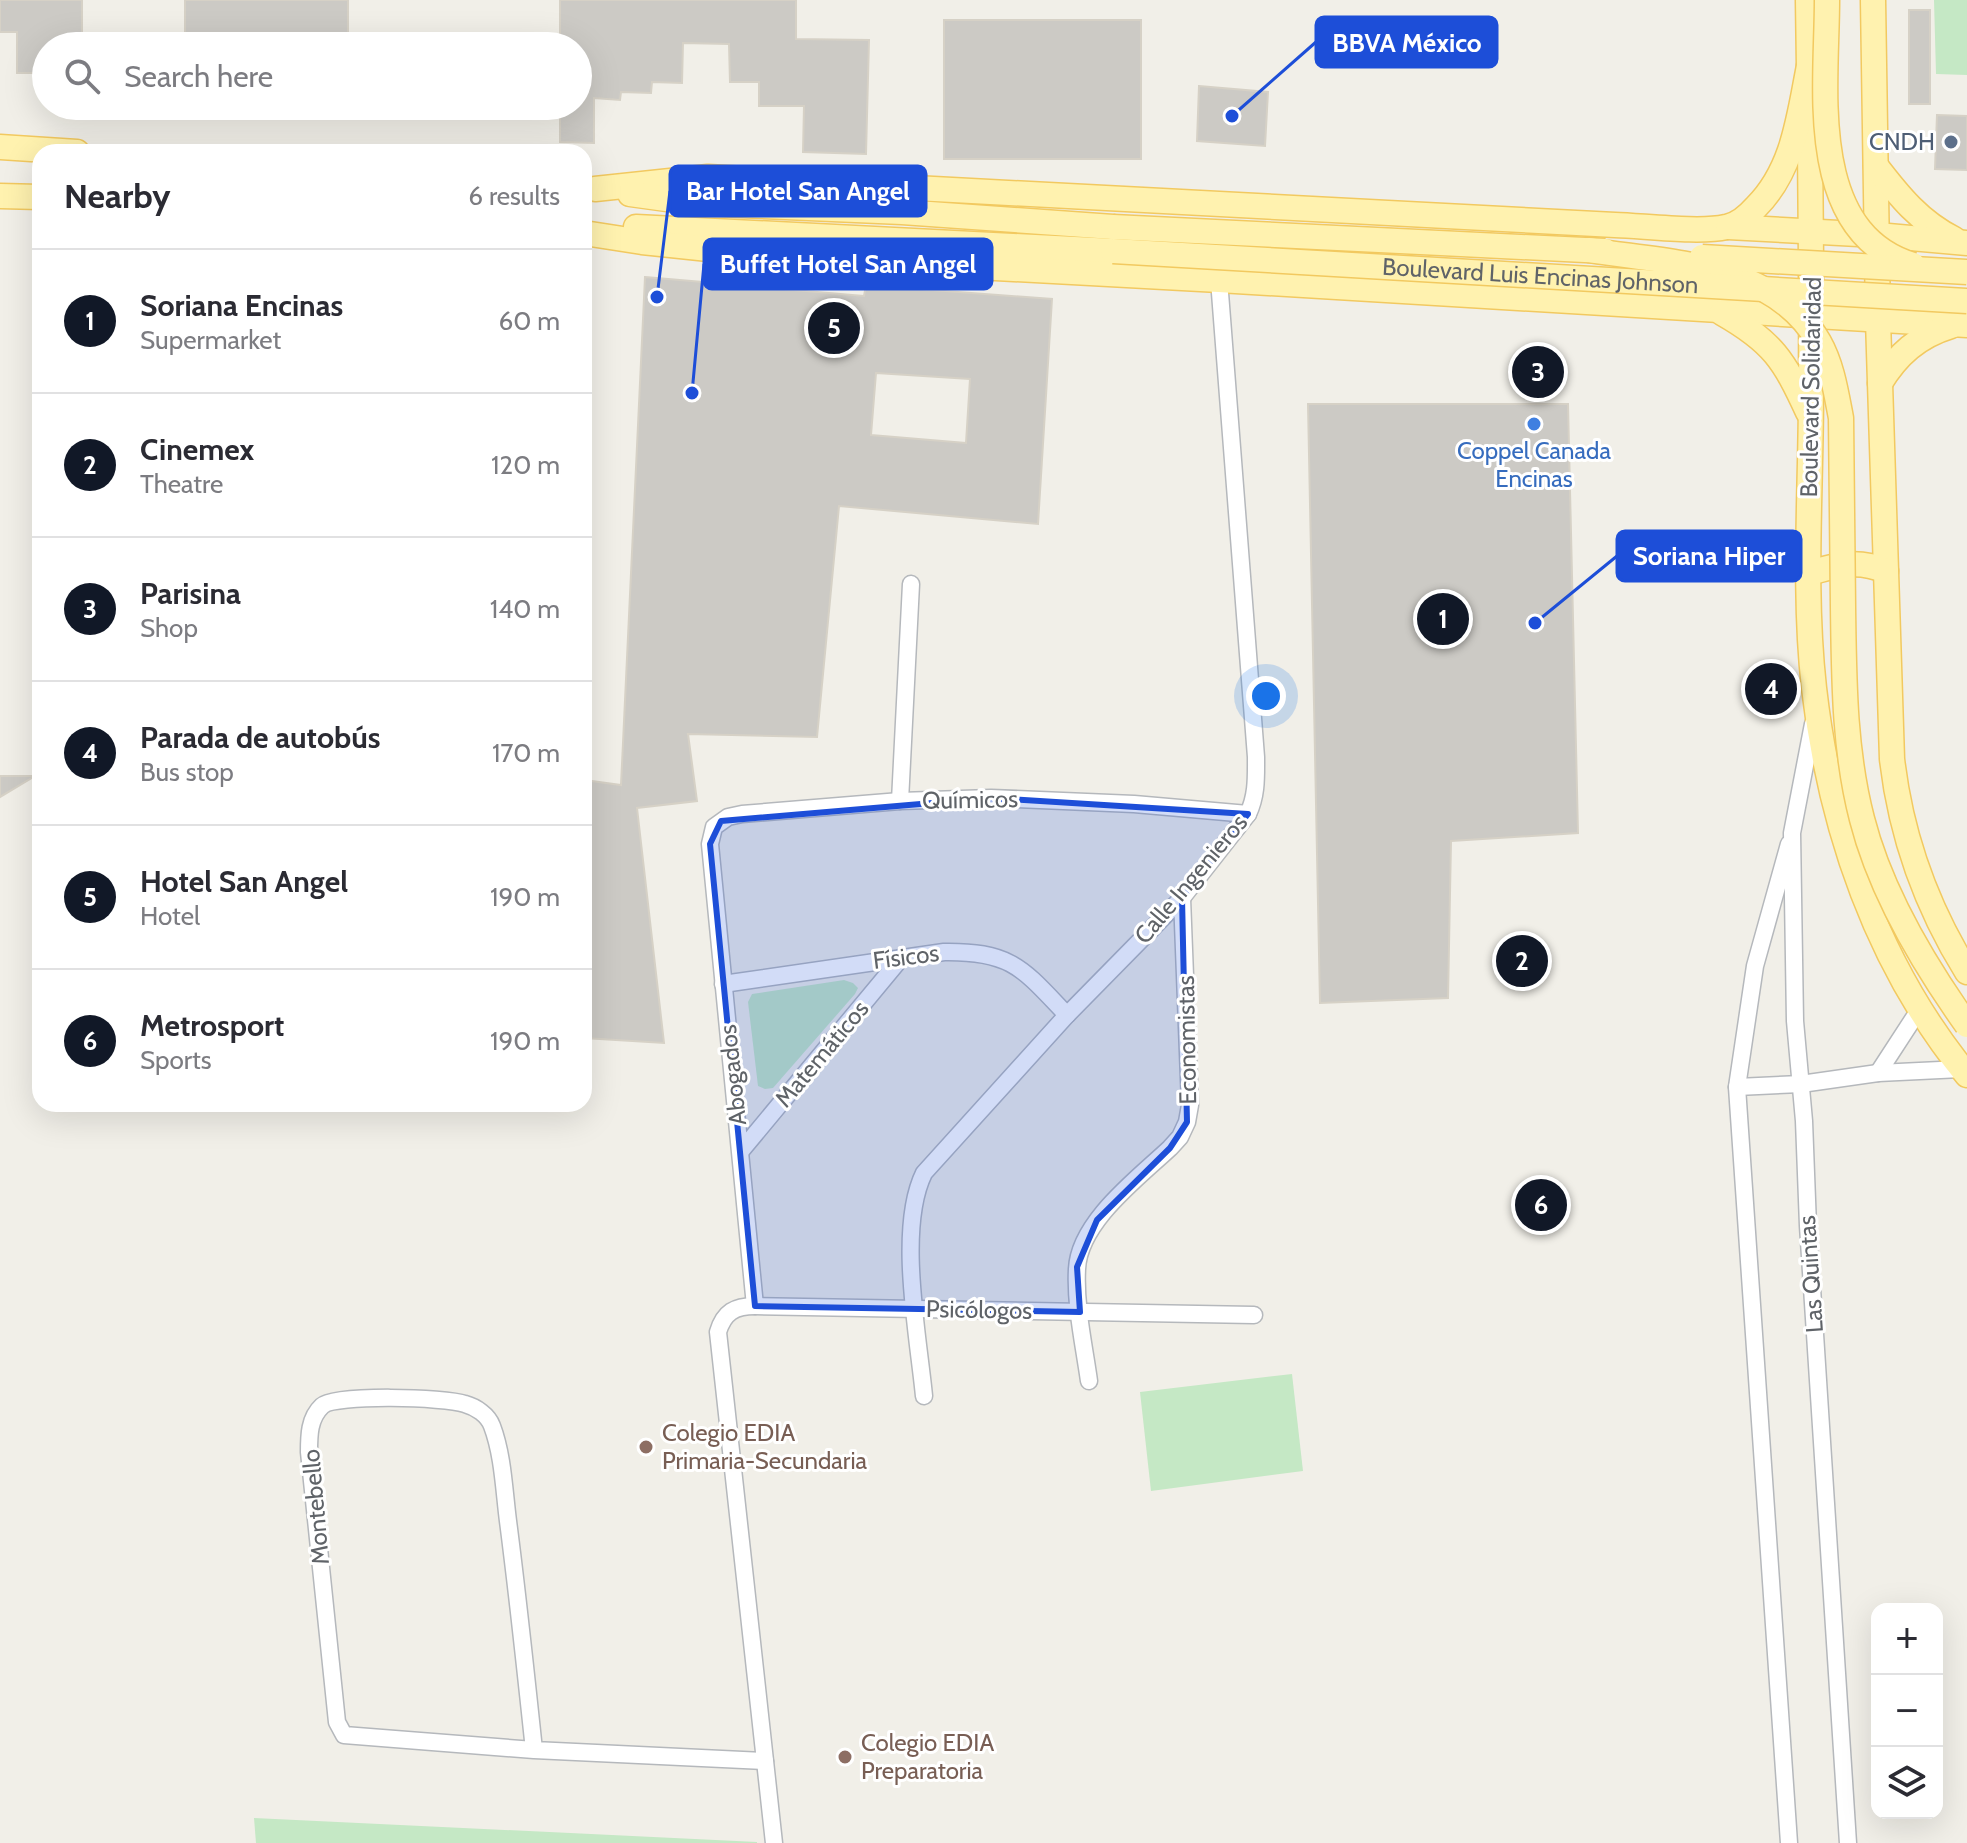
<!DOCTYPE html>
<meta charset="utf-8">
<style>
body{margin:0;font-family:Cabin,sans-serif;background:#f2f2f3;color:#2b2b33}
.controls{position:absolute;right:24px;bottom:24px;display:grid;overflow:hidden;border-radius:16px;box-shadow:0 8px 32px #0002}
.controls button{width:72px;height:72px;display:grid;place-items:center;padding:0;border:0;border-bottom:2px solid #e1e1e2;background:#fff;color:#2b2b33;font:40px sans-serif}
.you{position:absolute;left:1266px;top:696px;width:28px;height:28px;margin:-20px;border:6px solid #fff;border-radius:50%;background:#1a73e8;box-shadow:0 0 0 12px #1a73e833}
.badge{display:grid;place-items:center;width:52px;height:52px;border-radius:50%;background:#111827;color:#fff;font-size:26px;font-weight:700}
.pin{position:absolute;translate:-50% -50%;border:4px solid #fff;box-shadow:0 2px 8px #0006}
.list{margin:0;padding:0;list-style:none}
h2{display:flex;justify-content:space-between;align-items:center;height:104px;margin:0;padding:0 32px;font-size:34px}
h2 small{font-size:26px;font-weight:400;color:#7c7c81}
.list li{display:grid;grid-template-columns:52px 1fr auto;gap:24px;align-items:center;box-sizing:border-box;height:144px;padding:0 32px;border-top:2px solid #e1e1e2}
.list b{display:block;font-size:30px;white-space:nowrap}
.list p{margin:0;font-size:26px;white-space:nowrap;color:#7c7c81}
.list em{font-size:26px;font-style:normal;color:#7c7c81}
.icon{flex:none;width:44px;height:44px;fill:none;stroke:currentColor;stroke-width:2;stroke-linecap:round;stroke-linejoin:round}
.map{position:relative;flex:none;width:1967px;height:1843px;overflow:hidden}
.search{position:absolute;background:#fff;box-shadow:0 8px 32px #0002;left:32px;top:32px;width:560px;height:88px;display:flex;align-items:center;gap:20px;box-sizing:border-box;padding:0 28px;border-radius:44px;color:#7c7c81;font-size:30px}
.panel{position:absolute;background:#fff;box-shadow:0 8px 32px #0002;left:32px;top:144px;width:560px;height:968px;border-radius:24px}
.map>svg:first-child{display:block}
.green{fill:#c5e8c5}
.building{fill:#cccac5;stroke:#d6d1c6;stroke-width:2;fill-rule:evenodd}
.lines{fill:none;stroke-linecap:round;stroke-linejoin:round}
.minor-casing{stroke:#b5b8bc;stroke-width:19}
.primary-casing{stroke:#f2c960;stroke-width:27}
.minor{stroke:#fff;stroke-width:16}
.primary{stroke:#fff2af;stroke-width:24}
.primary-bridge-casing{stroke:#f2c960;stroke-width:27;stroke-linecap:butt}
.primary-bridge{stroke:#fff2af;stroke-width:24}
.marked{fill:#1d4ed8;fill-opacity:0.2;stroke:#1d4ed8;stroke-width:6;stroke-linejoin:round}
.service-dot{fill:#5c6f8a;stroke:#fff;stroke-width:3}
.shop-dot{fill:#3f7fe0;stroke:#fff;stroke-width:3}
.education-dot{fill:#8d6e63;stroke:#fff;stroke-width:3}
.labels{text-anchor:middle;stroke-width:6;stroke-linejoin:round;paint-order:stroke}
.service-label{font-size:24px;fill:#4e5e75;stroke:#fff;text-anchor:end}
.street-label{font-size:24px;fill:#5f6368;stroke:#fff}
.shop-label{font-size:24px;fill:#366cbe;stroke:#fff}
.education-label{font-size:24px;fill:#785e54;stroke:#fff;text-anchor:start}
.leader{fill:none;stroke:#1d4ed8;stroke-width:3}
.callout-dot{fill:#1d4ed8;stroke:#fff;stroke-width:3}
.callout{fill:#1d4ed8;stroke:#1d4ed8;stroke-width:3}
.callout-label{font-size:26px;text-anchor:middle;font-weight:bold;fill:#fff}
</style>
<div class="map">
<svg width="1967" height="1843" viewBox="0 0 1967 1843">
<rect width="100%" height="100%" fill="#f1efe8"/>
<g class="green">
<path d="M1934,0H1967V75L1936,74Z"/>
<path d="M844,980L853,983L858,988L855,994L773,1088L765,1089L758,1086L748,1002L752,994Z"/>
<path d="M1292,1374L1303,1471L1151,1491L1140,1392Z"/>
<path d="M254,1818L757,1842V1843H256Z"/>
</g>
<g class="building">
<path d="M0,0H82V46H46V73H17V32H0Z"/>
<rect x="185" y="0" width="163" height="46"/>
<path d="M560,0H796V39L869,40L866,154L803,152L804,106H759V82H730L729,44L683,43L682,83L652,82L651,93L621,92L620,100L594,98V143L560,142V106H578V46H560Z"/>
<rect x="1909" y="10" width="21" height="94"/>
<rect x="944" y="20" width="197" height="139"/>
<path d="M1199,86L1268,92L1265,146L1197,141Z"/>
<path d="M1937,115L1967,116V170L1935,169Z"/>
<path d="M645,277L864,296L866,285L1052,299L1038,524L839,506L817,737L688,734L697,801L637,808L664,1043L584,1038V780L621,785ZM876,373L970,379L966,443L871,435Z"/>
<path d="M1308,404H1568L1578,833L1451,841L1448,998L1320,1003Z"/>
<path d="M0,776H35L0,797Z"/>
</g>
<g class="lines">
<defs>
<g id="minor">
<path d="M1813,724L1792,833L1795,1021L1804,1121L1808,1226L1848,1843"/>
<path d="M900,801L911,584"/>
<path d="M1789,844L1755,966L1737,1087L1789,1843"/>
<path d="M723,984L944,952C1012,951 1023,969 1067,1015"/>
<path d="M1878,1073L1919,1010"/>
<path d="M1737,1087L1801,1084L1878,1073L1961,1069"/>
<path d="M741,1151L902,957"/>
<path d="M755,1306L710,844L714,827L728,817L742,814L900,801L991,798L1134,804L1248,814"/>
<path d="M1089,1381C1084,1345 1075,1306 1077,1269C1079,1222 1138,1178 1170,1148L1180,1137L1187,1122L1190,1105L1182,898"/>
<path d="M924,1396C918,1334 897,1228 924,1173L1067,1015L1182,898L1248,814C1257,795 1256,777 1256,757L1219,280"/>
<path d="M534,1750C526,1674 518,1598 508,1521C504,1490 503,1455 492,1426C488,1415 476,1407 465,1404C445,1397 335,1394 322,1406C309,1418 309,1436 309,1452L337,1722L344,1735L534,1750L765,1761"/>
<path d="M774,1843L718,1332C724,1312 735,1306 755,1306L1254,1315"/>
</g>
<g id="primary">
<path d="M1808,0C1810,131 1812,261 1811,392C1811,490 1803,590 1814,688C1830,828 1877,965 1967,1075"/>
<path d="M1873,0L1878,320L1892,759C1901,837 1926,906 1967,972"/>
<path d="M0,147L77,152"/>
<path d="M1876,166C1899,196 1920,222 1954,239"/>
<path d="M595,189L708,177L1615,225C1645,226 1700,233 1726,227C1738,225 1748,216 1756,207C1794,169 1799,116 1809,66"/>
<path d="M630,194L695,203L902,212L1113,227"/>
<path d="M0,196L40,197"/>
<path d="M636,227L1113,251"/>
<path d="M1728,227L1877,235L1967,243"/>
<path d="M584,233L642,242L773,256L1219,280L1967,325"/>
<path d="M1722,313C1773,342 1784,360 1808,412"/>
<path d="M1880,383C1897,355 1918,336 1951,326"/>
<path d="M1809,573C1837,565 1858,559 1886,571"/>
</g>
</defs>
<use href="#minor" class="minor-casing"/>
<use href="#primary" class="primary-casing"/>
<use href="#minor" class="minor"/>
<use href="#primary" class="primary"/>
<defs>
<g id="primary-bridge">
<path d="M1827,0C1827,87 1805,232 1913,265"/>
<path d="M1113,227L1605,251"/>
<path d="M1589,250C1669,263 1773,262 1819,342C1832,365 1836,392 1841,418C1842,481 1842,544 1843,607C1844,679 1844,750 1862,819C1880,890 1925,966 1967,1025"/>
<path id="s1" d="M1113,251L1967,301"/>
<path d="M1702,257L1967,272"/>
</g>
</defs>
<use href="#primary-bridge" class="primary-bridge-casing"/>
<use href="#primary-bridge" class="primary-bridge"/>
</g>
<path class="marked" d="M991,798L1248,814L1182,898L1187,1122L1170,1148L1097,1220L1077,1267L1080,1312L755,1306L710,844L721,821Z"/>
<circle class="service-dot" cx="1951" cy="142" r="8"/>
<circle class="shop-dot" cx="1534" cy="424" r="8"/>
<g class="education-dot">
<circle cx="646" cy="1447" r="8"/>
<circle cx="845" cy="1757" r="8"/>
</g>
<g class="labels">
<g class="service-label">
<text x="1935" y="150">CNDH</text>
</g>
<g class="street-label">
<text dy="8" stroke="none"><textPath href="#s1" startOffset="428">Boulevard Luis Encinas Johnson</textPath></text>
<text transform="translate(1811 387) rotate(-89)" y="8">Boulevard Solidaridad</text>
<text transform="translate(970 800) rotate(-1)" y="8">Químicos</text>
<text transform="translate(1191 879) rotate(-50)" y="8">Calle Ingenieros</text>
<text transform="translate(906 957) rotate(-7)" y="8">Físicos</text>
<text transform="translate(1187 1040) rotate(-91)" y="8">Economistas</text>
<text transform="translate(822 1054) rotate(-50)" y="8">Matemáticos</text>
<text transform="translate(733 1075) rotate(-96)" y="8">Abogados</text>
<text transform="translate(1811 1274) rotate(-94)" y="8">Las Quintas</text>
<text transform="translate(979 1310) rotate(1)" y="8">Psicólogos</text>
<text transform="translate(316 1507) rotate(-95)" y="8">Montebello</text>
</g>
<g class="shop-label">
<text x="1534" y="459">Coppel Canada<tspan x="1534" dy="28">Encinas</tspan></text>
</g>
<g class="education-label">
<text x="662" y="1441">Colegio EDIA<tspan x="662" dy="28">Primaria-Secundaria</tspan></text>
<text x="861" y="1751">Colegio EDIA<tspan x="861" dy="28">Preparatoria</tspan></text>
</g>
</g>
<path class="leader" d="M1232 116L1316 42M657 297L670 191M692 393L704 264M1535 623L1617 556"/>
<g class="callout-dot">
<circle cx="1232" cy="116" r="8"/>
<circle cx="657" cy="297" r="8"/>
<circle cx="692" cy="393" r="8"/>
<circle cx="1535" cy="623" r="8"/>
</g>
<g class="callout">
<rect x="1316" y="17" width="181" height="50" rx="8"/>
<rect x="670" y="166" width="256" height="50" rx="8"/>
<rect x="704" y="239" width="288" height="50" rx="8"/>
<rect x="1617" y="531" width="184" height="50" rx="8"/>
</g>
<g class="callout-label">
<text x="1407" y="52">BBVA México</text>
<text x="798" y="200">Bar Hotel San Angel</text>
<text x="848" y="273">Buffet Hotel San Angel</text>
<text x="1709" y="565">Soriana Hiper</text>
</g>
</svg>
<div class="controls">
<button>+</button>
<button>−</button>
<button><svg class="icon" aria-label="layers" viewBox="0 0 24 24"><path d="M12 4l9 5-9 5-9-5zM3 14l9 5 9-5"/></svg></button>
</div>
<div class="you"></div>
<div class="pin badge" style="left:1443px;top:619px">1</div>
<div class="pin badge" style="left:1522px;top:961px">2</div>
<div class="pin badge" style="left:1538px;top:372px">3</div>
<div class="pin badge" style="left:1771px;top:689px">4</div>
<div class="pin badge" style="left:834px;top:328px">5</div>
<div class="pin badge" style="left:1541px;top:1205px">6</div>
<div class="search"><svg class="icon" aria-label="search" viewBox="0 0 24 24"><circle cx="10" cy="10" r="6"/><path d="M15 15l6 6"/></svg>Search here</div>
<section class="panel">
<h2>Nearby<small>6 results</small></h2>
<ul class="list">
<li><span class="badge">1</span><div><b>Soriana Encinas</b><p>Supermarket</p></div><em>60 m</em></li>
<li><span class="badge">2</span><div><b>Cinemex</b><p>Theatre</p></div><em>120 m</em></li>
<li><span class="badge">3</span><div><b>Parisina</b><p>Shop</p></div><em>140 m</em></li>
<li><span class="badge">4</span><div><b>Parada de autobús</b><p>Bus stop</p></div><em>170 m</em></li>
<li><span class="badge">5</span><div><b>Hotel San Angel</b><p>Hotel</p></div><em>190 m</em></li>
<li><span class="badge">6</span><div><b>Metrosport</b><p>Sports</p></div><em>190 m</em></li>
</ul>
</section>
</div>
